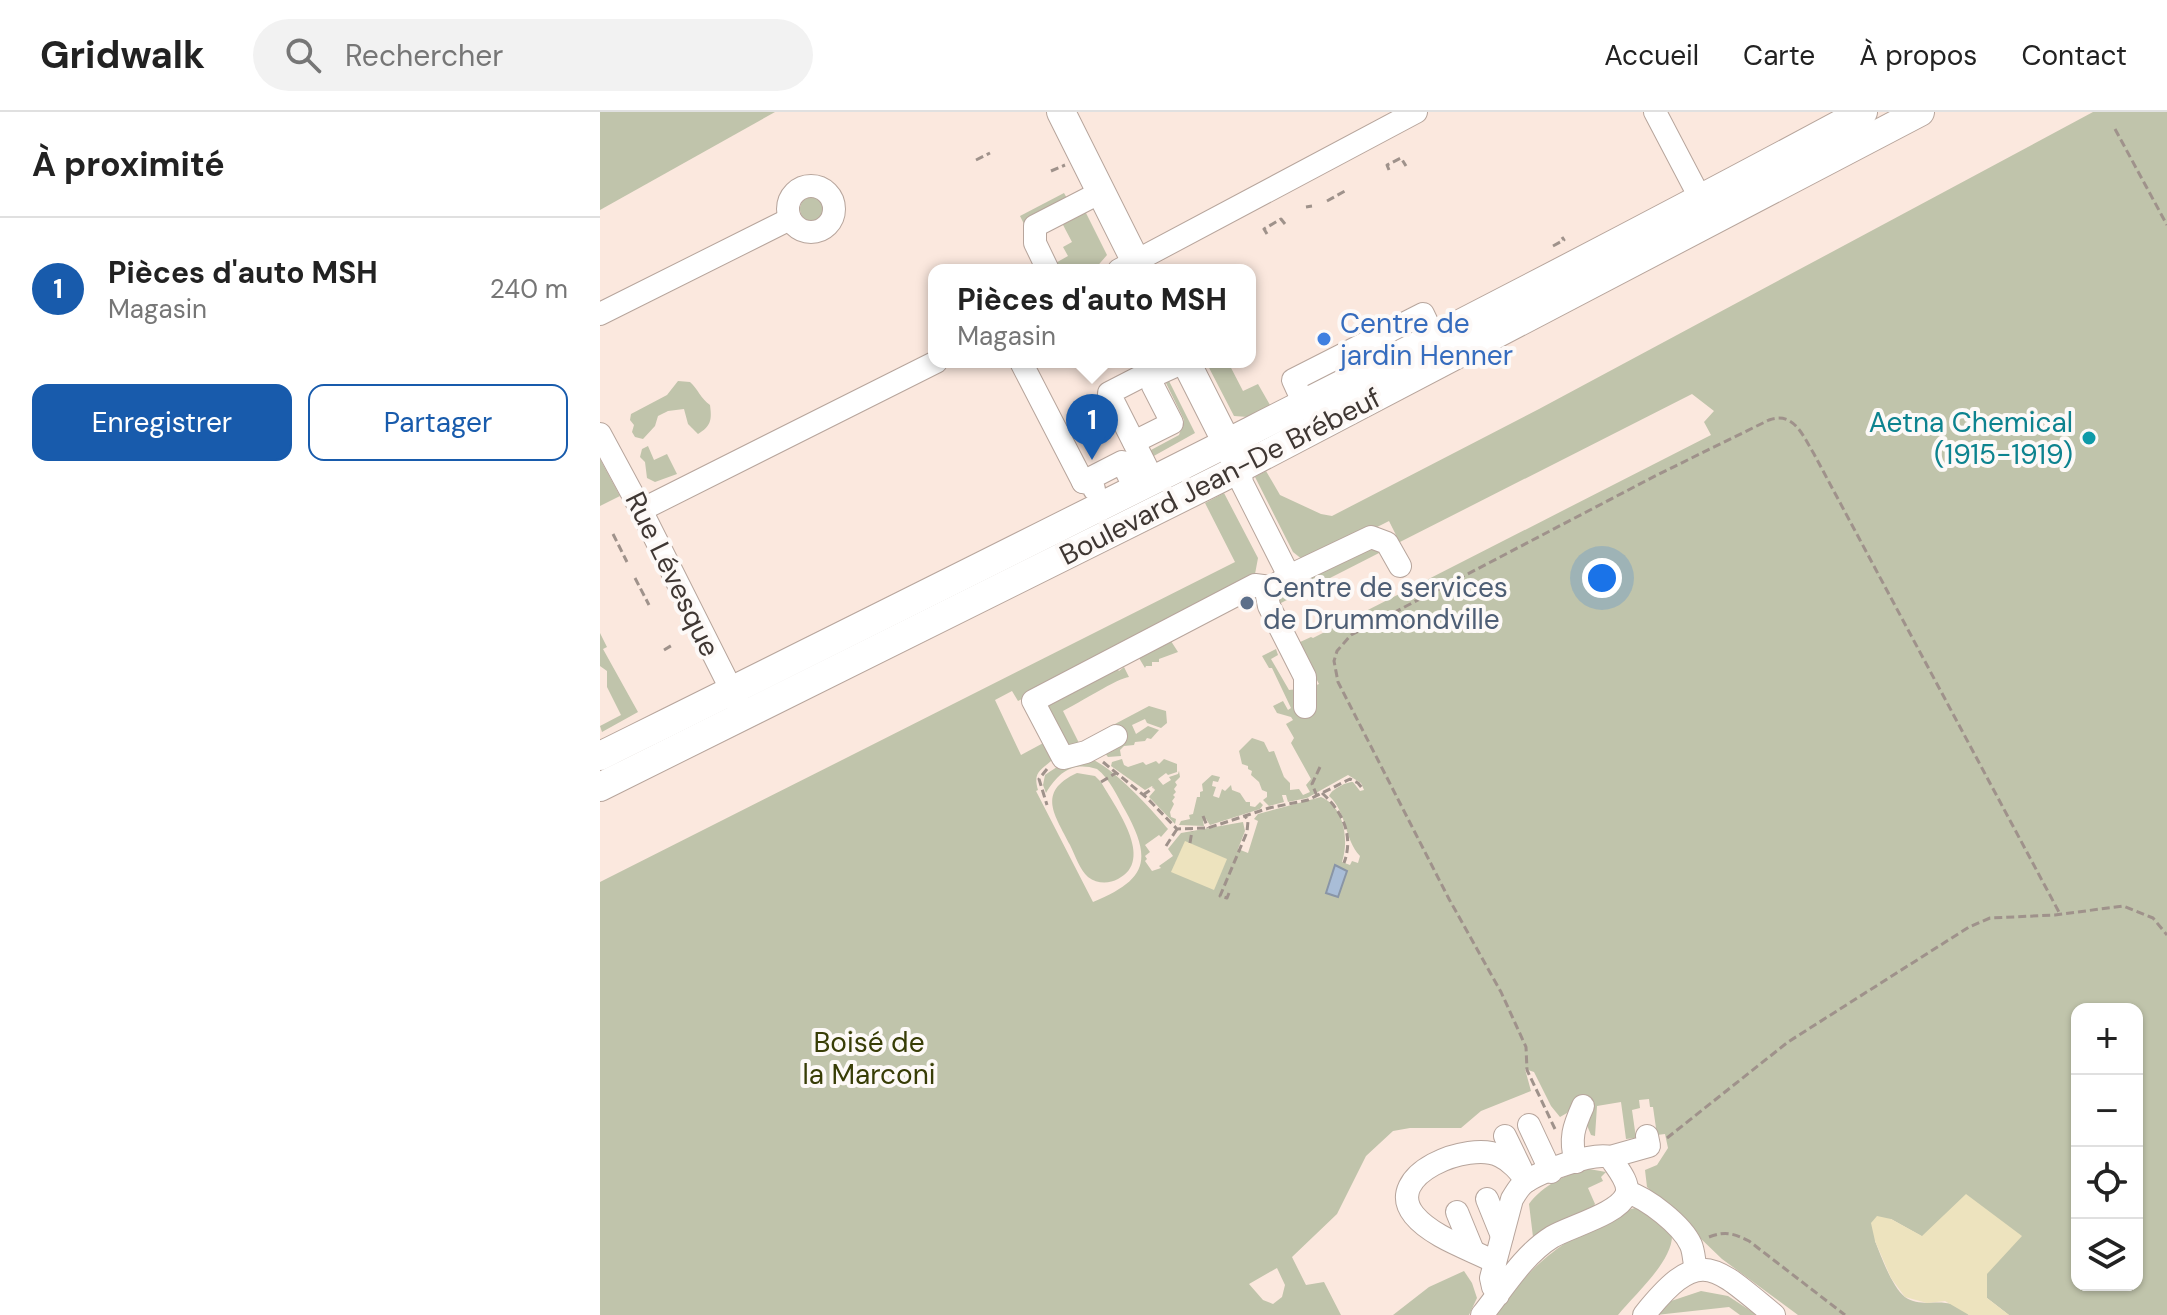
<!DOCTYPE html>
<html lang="fr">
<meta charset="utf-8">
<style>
body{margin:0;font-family:"DM Sans",sans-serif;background:#f2f2f2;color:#222}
.controls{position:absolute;right:24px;bottom:24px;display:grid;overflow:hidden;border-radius:16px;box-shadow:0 2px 6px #0004}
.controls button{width:72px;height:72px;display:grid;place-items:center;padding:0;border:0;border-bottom:2px solid #e0e0e0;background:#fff;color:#222;font:40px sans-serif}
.you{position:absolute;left:1002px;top:466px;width:28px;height:28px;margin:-20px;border:6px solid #fff;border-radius:50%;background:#1a73e8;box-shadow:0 0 0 12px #1a73e833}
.badge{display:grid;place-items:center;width:52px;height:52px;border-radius:50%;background:#185bac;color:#fff;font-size:26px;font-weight:700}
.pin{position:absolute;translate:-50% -66px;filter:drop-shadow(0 2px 4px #0008)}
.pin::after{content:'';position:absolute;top:42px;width:28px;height:24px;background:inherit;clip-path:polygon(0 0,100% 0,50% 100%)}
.popup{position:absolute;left:328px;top:152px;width:328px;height:104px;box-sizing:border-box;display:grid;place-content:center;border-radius:16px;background:#fff;filter:drop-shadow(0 2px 6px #0005);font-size:26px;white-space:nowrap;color:#767676}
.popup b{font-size:30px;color:#222}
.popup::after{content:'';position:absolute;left:50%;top:100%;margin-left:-16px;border:16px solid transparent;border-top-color:#fff}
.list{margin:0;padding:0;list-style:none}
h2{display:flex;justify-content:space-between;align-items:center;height:104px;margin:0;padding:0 32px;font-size:34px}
h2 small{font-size:26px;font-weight:400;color:#767676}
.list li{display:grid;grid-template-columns:52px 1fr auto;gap:24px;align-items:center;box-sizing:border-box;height:144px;padding:0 32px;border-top:2px solid #e0e0e0}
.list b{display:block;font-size:30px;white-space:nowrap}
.list p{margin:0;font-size:26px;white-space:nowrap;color:#767676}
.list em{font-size:26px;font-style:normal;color:#767676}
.actions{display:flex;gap:16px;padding:24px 32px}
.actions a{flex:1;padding:18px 0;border:2px solid #185bac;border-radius:16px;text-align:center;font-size:28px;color:#185bac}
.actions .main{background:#185bac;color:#fff}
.icon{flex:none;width:44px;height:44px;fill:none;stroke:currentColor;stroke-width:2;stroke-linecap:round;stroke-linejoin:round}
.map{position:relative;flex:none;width:1567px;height:1203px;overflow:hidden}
header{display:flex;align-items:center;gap:48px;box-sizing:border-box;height:112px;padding:0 40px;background:#fff;border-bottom:2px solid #e0e0e0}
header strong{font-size:38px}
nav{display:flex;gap:44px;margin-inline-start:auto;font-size:28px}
.search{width:560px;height:72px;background:#f2f2f2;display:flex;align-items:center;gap:20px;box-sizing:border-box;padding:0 28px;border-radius:44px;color:#767676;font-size:30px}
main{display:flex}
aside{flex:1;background:#fff}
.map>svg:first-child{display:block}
.green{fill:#c0c4ab;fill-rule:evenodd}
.sand{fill:#ede3be}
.water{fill:#a9bdd7;stroke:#8995a6;stroke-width:2}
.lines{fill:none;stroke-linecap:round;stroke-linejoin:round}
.minor-casing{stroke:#b7a59c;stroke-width:24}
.major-casing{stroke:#b7a59c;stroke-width:30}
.path{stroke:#9f928b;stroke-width:3;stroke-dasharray:8 4;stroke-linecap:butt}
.minor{stroke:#fff;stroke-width:22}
.major{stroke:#fff;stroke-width:28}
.shop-dot{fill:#3f7fe0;stroke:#fdf9f7;stroke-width:3}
.culture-dot{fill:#0f9aa8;stroke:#fdf9f7;stroke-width:3}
.service-dot{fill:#5c6f8a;stroke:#fdf9f7;stroke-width:3}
.labels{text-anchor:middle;stroke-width:8;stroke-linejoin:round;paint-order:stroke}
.shop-label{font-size:28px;fill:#366cbe;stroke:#fdf9f7;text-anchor:start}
.culture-label{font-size:28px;fill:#0d838f;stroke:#fdf9f7;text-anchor:end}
.street-label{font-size:28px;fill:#3f3733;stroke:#fdf9f7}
.service-label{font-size:28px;fill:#4e5e75;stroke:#fdf9f7;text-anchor:start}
.park-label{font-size:28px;fill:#383d06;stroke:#fdf9f7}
</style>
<header>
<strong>Gridwalk</strong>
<div class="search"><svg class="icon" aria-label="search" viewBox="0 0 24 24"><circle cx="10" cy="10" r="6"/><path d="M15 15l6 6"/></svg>Rechercher</div>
<nav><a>Accueil</a><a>Carte</a><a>À propos</a><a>Contact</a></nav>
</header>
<main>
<aside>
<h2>À proximité<small></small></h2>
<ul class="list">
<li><span class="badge">1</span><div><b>Pièces d'auto MSH</b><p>Magasin</p></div><em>240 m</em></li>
</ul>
<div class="actions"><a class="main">Enregistrer</a><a>Partager</a></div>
</aside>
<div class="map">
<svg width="1567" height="1203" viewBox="0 0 1567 1203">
<rect width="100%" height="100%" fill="#fbe8de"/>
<g class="green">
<path d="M0,0H175L0,98Z"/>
<path d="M1493,0H1567V1203H1409L1387,1186V1161L1291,1107L1275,1129C1281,1144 1292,1175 1305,1185C1325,1199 1347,1180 1369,1203H1198L1122,1147L1047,1075L1045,1058L1057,1053L1068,1036L1065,1022L1057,1023L1053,995H1050L1049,987L1039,988L1040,996L1032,998L1036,1026L1026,1027L1021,990L997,994L995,1024L991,1023L976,987L967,1001L960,1005L951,994L934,960L925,957L931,979L881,999L861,1016H810L793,1019L766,1044L737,1102L692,1145L706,1173L724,1170L741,1203H0V770L635,450L605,391L624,381L658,446L655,462L503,546L418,589L412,579L395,588L421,643L447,629L454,646C443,658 432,658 438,678L436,679L493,790C545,768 554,750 525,698C517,684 510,667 497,657C472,649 458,661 446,681L443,673L445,663C456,655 471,646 486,646C506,647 555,701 568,717L561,725L559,723L545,733L550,740L545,744L547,747L545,749L552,759L561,756L559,754L573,744L568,737L581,721L643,710L645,719L638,737L648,741L658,709L654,707L658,702L721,685C745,695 749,729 742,750L750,753L752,749L758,751L760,744C744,727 747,700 729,684C732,677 746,670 753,670L760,679L764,678L761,671L748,663L707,686L688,690L686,683H682L684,690L669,694L663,688L667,685V680L662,678L659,670L651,663L652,659L648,657V654L642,652L639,639L652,626L664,630L669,640L674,639L684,665L690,671V678L699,677L703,683L710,680L706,673L711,667L691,631L694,626L686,612L693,608L691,605L677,601L673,594L683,589L688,598L691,596L672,556H669L662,544L676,537L678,543L671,547L689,578L709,576L719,572L698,531L711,525L713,526L1111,323L1104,310L1114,299L1092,282L796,432L794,426L796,423L789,409L716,446L703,448L693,440L655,365L666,359L680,383L721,402L732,404L939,297ZM1477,897H1537V1173H1477ZM677,1156L685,1173L682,1185L673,1192L663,1188L649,1172Z"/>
<path d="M464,81L468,88L424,112L420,104Z"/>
<circle cx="212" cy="97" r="12"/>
<path d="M485,99L507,143L494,158H454L452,153L468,144L463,135L472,130L462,111Z"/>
<path d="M606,250H628L643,279L658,272L670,293L648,305L634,304Z"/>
<path d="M568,267L595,321L552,345L551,338L579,323L584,308L566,271Z"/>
<path d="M78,269L90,270C98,277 101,287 110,293C112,308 111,314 98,322L88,312L84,297L68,299L58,304L55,314L43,327L35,325L32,320L34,313L30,308L31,302L67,283Z"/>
<path d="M48,334L54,348L67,342L77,362L55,370L47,366L45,350L40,345L42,337Z"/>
<path d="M0,347L20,384L0,394Z"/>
<path d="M768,435L781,440L679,492L681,480Z"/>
<path d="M0,521L7,535L3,537L38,600L2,620L0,614L21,603L7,575V559L0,554Z"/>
<path d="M569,526L578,540L559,547V550H552V554H546L545,556L539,546Z"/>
<path d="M515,554L519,559L524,555L529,565C518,566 479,591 463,599L479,631L549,594L566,599L567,611L561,616L547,611L545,607L532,613L536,622L548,614L559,618L551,627L547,626L545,629L535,630L534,633L524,634L520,638L521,644L508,645L504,640L469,639L445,591Z"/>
<path d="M522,647L524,653L528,655L543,650L546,653L556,649L559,652L564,647L577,652V660L568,663L566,661L558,667L563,673L571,668L569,665L578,662L579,659L580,665L575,670L577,673L574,677L576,680L573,683L575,685L572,689L574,692L570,700L571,705L576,707L575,712L549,685L555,678L552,674L545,678L511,654L512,650Z"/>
<path d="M477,661L495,664L501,670C515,695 556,748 518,767C509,772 497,772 488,765C480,758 475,743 470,733C455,703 436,680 477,661Z"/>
<path d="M612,663L620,665L618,670L613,669L612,674L616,675L613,684L619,686L622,677L625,679L631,673L632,678L640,681L646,690H650V694L655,695L660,690L663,693L660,697L610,713L606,707L603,709L604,714L579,713L581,709L590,707L589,703L593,702L597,685H600V680L603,679L602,672Z"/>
<path d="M989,1057L1006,1060L1001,1065L1003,1069L988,1076L995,1092L991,1098L933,1125L929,1092C943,1073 966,1062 989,1057Z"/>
<path d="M1035,1096L1049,1099L1072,1123C1073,1149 1035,1182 1018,1203H894C928,1159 950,1136 1001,1111C1012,1105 1023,1099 1035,1096Z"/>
<path d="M864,1159L872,1171L877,1186L869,1203H793L829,1175Z"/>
<path d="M1101,1179L1128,1184L1157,1203H1140L1129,1195L1056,1203L1071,1189Z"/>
</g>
<g class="sand">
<path d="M585,729L627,747L614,778L571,760Z"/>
<path d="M1366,1082L1422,1124L1387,1162V1186L1409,1203H1369L1345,1189L1327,1191L1305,1185L1291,1166L1275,1129L1271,1111L1277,1104L1291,1107L1322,1124Z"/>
</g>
<path class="water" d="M735,753L747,759L738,785L726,781Z"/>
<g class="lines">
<defs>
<g id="minor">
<path d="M1055,0L1108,101"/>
<circle cx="211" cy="97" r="23"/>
<path d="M448,158L435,131V114L501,80"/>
<path d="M519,158L816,0"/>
<path d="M0,202L190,107"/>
<path d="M421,250L483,370"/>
<path d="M704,292L693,268L823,202L834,225"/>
<path d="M0,322L41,398L138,591"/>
<path d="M534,330L572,311L553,274V264"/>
<path d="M640,356L642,371L689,464"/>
<path d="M553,368L509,281L546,262L553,264L584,250"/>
<path d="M494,377L492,372L483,370L522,350L535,377"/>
<path d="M41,398L336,250"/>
<path d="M705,595V565L669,494L667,484L669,477L689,464L771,425L787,431L800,454"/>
<path d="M516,624L486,640L463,646L433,589L655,473L671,475"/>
<path d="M929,1013L951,1060"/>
<path d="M905,1024L921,1057"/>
<path d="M1010,1045L1049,1034L1047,1024"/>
<path d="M976,1050C969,1027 974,1014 983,994"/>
<path d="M1027,1080C1047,1086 1082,1113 1091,1133C1094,1140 1094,1150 1096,1158"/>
<path d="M887,1087L902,1124"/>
<path d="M857,1100L873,1139"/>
<path d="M895,1150C870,1137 832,1125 814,1103C782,1063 869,1028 900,1044C911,1049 919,1059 927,1069"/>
<path d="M882,1203C903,1177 923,1143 952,1125C971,1114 1018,1102 1026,1083C1031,1071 1016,1055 1010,1045C992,1040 939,1060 924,1071C918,1076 916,1081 912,1087L891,1166L893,1175L898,1183"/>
<path d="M1044,1203C1100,1133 1113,1153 1174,1203"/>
</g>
<g id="major">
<path d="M461,0L540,158"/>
<path d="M586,250L634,345"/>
<path d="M0,644C423,434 847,224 1263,0"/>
<path d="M0,675L621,366L1320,0"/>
</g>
</defs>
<use href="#minor" class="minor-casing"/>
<use href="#major" class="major-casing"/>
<g class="path">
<path d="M1515,17L1567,113"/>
<path d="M376,48L390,41"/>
<path d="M789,58L787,53L801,46L806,54"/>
<path d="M451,59L465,53"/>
<path d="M727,89L745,79"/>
<path d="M706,95L712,94"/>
<path d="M667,122L664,117L681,107L685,112"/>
<path d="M953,134L964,128L962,125"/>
<path d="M13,422L27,450"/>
<path d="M35,466L49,493"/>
<path d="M64,538L74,532"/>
<path d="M503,650L547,686L577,717L608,716L669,696L708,688L750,667L758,671L762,676"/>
<path d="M447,657L439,667L447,693"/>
<path d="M501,670L516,661"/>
<path d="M722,681C743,700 754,724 744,751"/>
<path d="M543,683L553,676"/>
<path d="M717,684L712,672L720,655"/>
<path d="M603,704L608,716"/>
<path d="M590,731L592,719"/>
<path d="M566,734L577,717"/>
<path d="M629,781L627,786L620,784L647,720L648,709L645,704"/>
<path d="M955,1017L927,958L926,935L901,880L849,787L738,570L734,549L737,539L751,523L1057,363L1169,308C1194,299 1203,324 1214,342L1460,802"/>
<path d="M1067,1026L1188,930L1369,815L1390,806L1455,803L1523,794L1553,806L1567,823"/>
<path d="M1109,1125C1125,1119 1133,1121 1149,1129L1245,1203"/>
</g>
<use href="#minor" class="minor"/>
<use href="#major" class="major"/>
</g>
<circle class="shop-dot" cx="724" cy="227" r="8"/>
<circle class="culture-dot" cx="1489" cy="326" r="8"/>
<circle class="service-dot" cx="647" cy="491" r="8"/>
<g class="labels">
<g class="shop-label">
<text x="740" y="221">Centre de<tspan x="740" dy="32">jardin Henner</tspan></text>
</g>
<g class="culture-label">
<text x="1473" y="320">Aetna Chemical<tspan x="1473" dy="32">(1915-1919)</tspan></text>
</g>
<g class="street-label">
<text transform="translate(620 364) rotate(-27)" y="10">Boulevard Jean-De Brébeuf</text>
<text transform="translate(73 462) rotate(64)" y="10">Rue Lévesque</text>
</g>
<g class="service-label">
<text x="663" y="485">Centre de services<tspan x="663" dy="32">de Drummondville</tspan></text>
</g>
<g class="park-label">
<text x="269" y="940">Boisé de<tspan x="269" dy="32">la Marconi</tspan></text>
</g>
</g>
</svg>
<div class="controls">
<button>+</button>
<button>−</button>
<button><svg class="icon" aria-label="locate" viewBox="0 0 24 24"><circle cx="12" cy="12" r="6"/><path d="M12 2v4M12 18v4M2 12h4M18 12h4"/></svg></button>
<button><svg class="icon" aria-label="layers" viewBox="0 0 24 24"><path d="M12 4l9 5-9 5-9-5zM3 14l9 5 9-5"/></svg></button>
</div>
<div class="you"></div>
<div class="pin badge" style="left:492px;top:348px">1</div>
<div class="popup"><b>Pièces d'auto MSH</b>Magasin</div>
</div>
</main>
